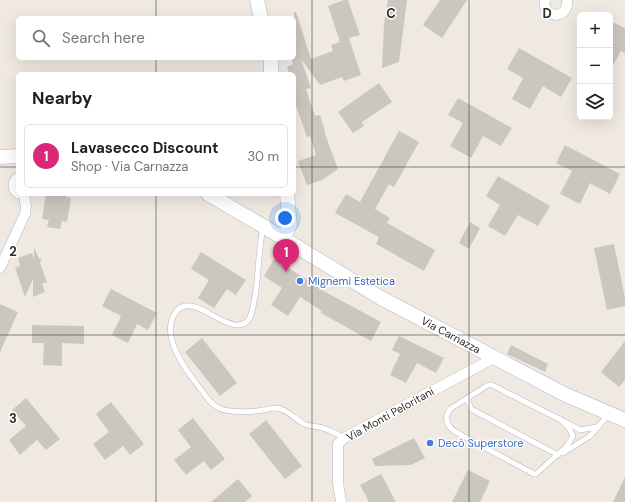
<!DOCTYPE html>
<meta charset="utf-8">
<style>
body{margin:0;font-family:"DM Sans",sans-serif;background:#f2f2f2;color:#202124}
.controls{position:absolute;right:12px;top:12px;display:grid;overflow:hidden;border-radius:6px;box-shadow:0 4px 16px #0002}
.controls button{width:36px;height:36px;display:grid;place-items:center;padding:0;border:0;border-bottom:1px solid #e0e0e0;background:#fff;color:#202124;font:20px sans-serif}
.you{position:absolute;left:285px;top:218px;width:14px;height:14px;margin:-10px;border:3px solid #fff;border-radius:50%;background:#1a73e8;box-shadow:0 0 0 6px #1a73e833}
.badge{display:grid;place-items:center;width:26px;height:26px;border-radius:50%;background:#db2777;color:#fff;font-size:13px;font-weight:700}
.pin{position:absolute;translate:-50% -33px;filter:drop-shadow(0 1px 2px #0008)}
.pin::after{content:'';position:absolute;top:21px;width:14px;height:12px;background:inherit;clip-path:polygon(0 0,100% 0,50% 100%)}
.list{margin:0;padding:0;list-style:none}
h2{display:flex;justify-content:space-between;align-items:center;height:52px;margin:0;padding:0 16px;font-size:17px}
h2 small{font-size:13px;font-weight:400;color:#757577}
.list li{display:grid;grid-template-columns:26px 1fr auto;gap:12px;align-items:center;box-sizing:border-box;height:64px;margin:0 8px 8px;padding:0 8px;border:1px solid #e0e0e0;border-radius:6px}
.list b{display:block;font-size:15px;white-space:nowrap}
.list p{margin:0;font-size:13px;white-space:nowrap;color:#757577}
.list em{font-size:13px;font-style:normal;color:#757577}
.icon{flex:none;width:22px;height:22px;fill:none;stroke:currentColor;stroke-width:2;stroke-linecap:round;stroke-linejoin:round}
.map{position:relative;flex:none;width:625px;height:502px;overflow:hidden}
.search{position:absolute;background:#fff;box-shadow:0 4px 16px #0002;left:16px;top:16px;width:280px;height:44px;display:flex;align-items:center;gap:10px;box-sizing:border-box;padding:0 14px;border-radius:6px;color:#757577;font-size:15px}
.panel{position:absolute;background:#fff;box-shadow:0 4px 16px #0002;left:16px;top:72px;width:280px;height:124px;border-radius:6px}
.map>svg:first-child{display:block}
.building{fill:#cbc7bf}
.lines{fill:none;stroke-linecap:round;stroke-linejoin:round}
.service-casing{stroke:#b4b7c1;stroke-width:6}
.minor-casing{stroke:#b4b7c1;stroke-width:11}
.secondary-casing{stroke:#b4b7c1;stroke-width:15}
.path{stroke:#c9c9c9;stroke-width:2;stroke-dasharray:3 2;stroke-linecap:butt}
.service{stroke:#fff;stroke-width:5}
.minor{stroke:#fff;stroke-width:10}
.secondary{stroke:#fff;stroke-width:14}
.grid{fill:none;stroke:#2e2e2e;stroke-width:1;stroke-opacity:0.55}
.shop-dot{fill:#3f7fe0;stroke:#fff;stroke-width:1.5}
.labels{text-anchor:middle;stroke-width:3;stroke-linejoin:round;paint-order:stroke}
.shop-label{font-size:11px;fill:#366cbe;stroke:#fff;text-anchor:start}
.street-label{font-size:11px;fill:#2e2e2e;stroke:#fff}
.grid-label{font-size:13px;text-anchor:middle;font-weight:bold;fill:#2e2e2e;stroke:#fff;stroke-width:3;stroke-linejoin:round;paint-order:stroke}
</style>
<div class="map">
<svg width="625" height="502" viewBox="0 0 625 502">
<rect width="100%" height="100%" fill="#efe9e1"/>
<g class="building">
<path d="M344,0H348L360,35L349,38L361,75L344,81L342,77L320,85L301,59L311,88L306,89L315,116L320,115L325,131H324L338,169L322,180L307,185L298,161L316,155L310,136L307,137L294,100V74H289L287,67L293,64L291,58H294V12H296L311,59L333,51L331,45L340,42L328,6Z"/>
<path d="M388,0H407L399,62L382,68L384,25Z"/>
<path d="M440,0H467L442,38L423,25Z"/>
<path d="M610,21L625,28V53L621,51L610,71Z"/>
<path d="M519,48L572,78L561,97L543,86L530,109L512,99L523,78L507,69Z"/>
<path d="M379,83L392,102L362,122L364,126L353,133L338,112Z"/>
<path d="M458,98L512,128L501,146L483,136L471,158L450,146L463,123L448,115Z"/>
<path d="M399,131L419,142L394,187L389,184L375,209L390,218L387,223L435,250L424,271L376,244L379,237L335,213L346,194L360,202Z"/>
<path d="M565,145L620,174L610,194L590,183L580,204L560,194L572,171L556,163Z"/>
<path d="M498,176L550,206L538,226L518,215L505,236L488,226L500,205L486,196Z"/>
<path d="M46,194H67L66,197L71,198L67,222L62,221L60,229L47,227L49,220L42,219Z"/>
<path d="M470,222L480,228L469,249L459,243Z"/>
<path d="M614,244L625,298V306L607,310L594,248Z"/>
<path d="M34,247L39,259L42,258L40,263L47,282L42,284L45,292L33,297V279L25,297L15,268L20,266L18,258L32,253L34,259Z"/>
<path d="M201,252L246,280L236,295L227,289L214,308L198,298L209,280L191,269Z"/>
<path d="M274,259L319,287L318,288L381,322L371,341L321,313L322,311L300,297L288,316L271,305L282,288L264,276Z"/>
<path d="M111,289L157,313L148,330L137,324L128,343L112,335L121,316L102,306Z"/>
<path d="M0,304L18,312L0,352Z"/>
<path d="M32,325L84,326V344L62,343V366L43,365L44,343H32Z"/>
<path d="M399,336L444,358L436,373L417,363L406,383L390,375L400,354L392,350Z"/>
<path d="M202,338L237,383L220,396L185,352Z"/>
<path d="M625,341V380L619,387L601,372Z"/>
<path d="M511,345L548,364L545,372L507,354Z"/>
<path d="M26,398L60,439L46,450L37,440L20,455L9,440L26,426L12,410Z"/>
<path d="M111,402L144,444L130,455L123,446L105,460L93,444L109,432L96,414Z"/>
<path d="M193,418L225,459L211,470L204,461L186,475L174,460L191,447L178,430Z"/>
<path d="M266,420L302,466L285,479L249,434Z"/>
<path d="M414,438L425,458L411,465L375,466L372,459Z"/>
<path d="M468,470L490,481L480,502H452Z"/>
<path d="M381,474L396,502H369L360,485Z"/>
<path d="M625,477V502H613Z"/>
<path d="M238,479L252,496L245,502H211Z"/>
</g>
<g class="lines">
<defs>
<g id="service">
<path d="M263,227C258,252 259,277 254,302C253,307 252,314 249,319C235,339 203,302 185,306C180,307 176,311 174,315C161,338 186,371 200,388C205,395 210,404 219,408C229,413 252,412 263,410C267,410 271,408 275,408C286,408 295,419 304,424C309,426 314,426 319,427C328,429 336,433 344,438"/>
<path d="M469,397L468,401L471,409L558,455"/>
<path d="M560,419L569,428L573,436L567,446L536,474H534L454,431C446,425 444,418 450,409L488,385H492L571,425L580,430L597,427"/>
<path d="M563,453L590,436L608,415"/>
</g>
<g id="minor">
<path d="M545,0C543,8 548,13 556,15C564,14 568,8 567,0"/>
<path d="M18,178C12,182 12,189 18,193"/>
<path d="M0,268L25,214L26,206L24,195"/>
<path d="M341,502L338,483V444L344,438L494,358"/>
</g>
<g id="secondary">
<path d="M257,0L261,18"/>
<path d="M271,74V58"/>
<path d="M0,157L18,156"/>
<path d="M208,194L263,226L381,298L566,395L625,420"/>
<path d="M283,238L290,225L287,194"/>
</g>
</defs>
<use href="#service" class="service-casing"/>
<use href="#minor" class="minor-casing"/>
<use href="#secondary" class="secondary-casing"/>
<path class="path" d="M97,194L99,195"/>
<use href="#service" class="service"/>
<use href="#minor" class="minor"/>
<use href="#secondary" class="secondary"/>
</g>
<path class="grid" d="M156,0V18M312,0V502M469,0V502M156,58V74M0,167H18M294,167H625M156,194V502M0,335H625"/>
<g class="shop-dot">
<circle cx="300" cy="281" r="4"/>
<circle cx="430" cy="443" r="4"/>
</g>
<g class="labels">
<g class="shop-label">
<text x="308" y="285">Mignemi Estetica</text>
<text x="438" y="447">Decò Superstore</text>
</g>
<g class="street-label">
<text transform="translate(451 335) rotate(28)" y="4">Via Carnazza</text>
<text transform="translate(390 414) rotate(-29)" y="4">Via Monti Peloritani</text>
</g>
</g>
<g class="grid-label">
<text x="391" y="18">C</text>
<text x="547" y="18">D</text>
<text x="13" y="256">2</text>
<text x="13" y="423">3</text>
</g>
</svg>
<div class="controls">
<button>+</button>
<button>−</button>
<button><svg class="icon" aria-label="layers" viewBox="0 0 24 24"><path d="M12 4l9 5-9 5-9-5zM3 14l9 5 9-5"/></svg></button>
</div>
<div class="you"></div>
<div class="pin badge" style="left:286px;top:272px">1</div>
<div class="search"><svg class="icon" aria-label="search" viewBox="0 0 24 24"><circle cx="10" cy="10" r="6"/><path d="M15 15l6 6"/></svg>Search here</div>
<section class="panel">
<h2>Nearby<small></small></h2>
<ul class="list">
<li><span class="badge">1</span><div><b>Lavasecco Discount</b><p>Shop · Via Carnazza</p></div><em>30 m</em></li>
</ul>
</section>
</div>
